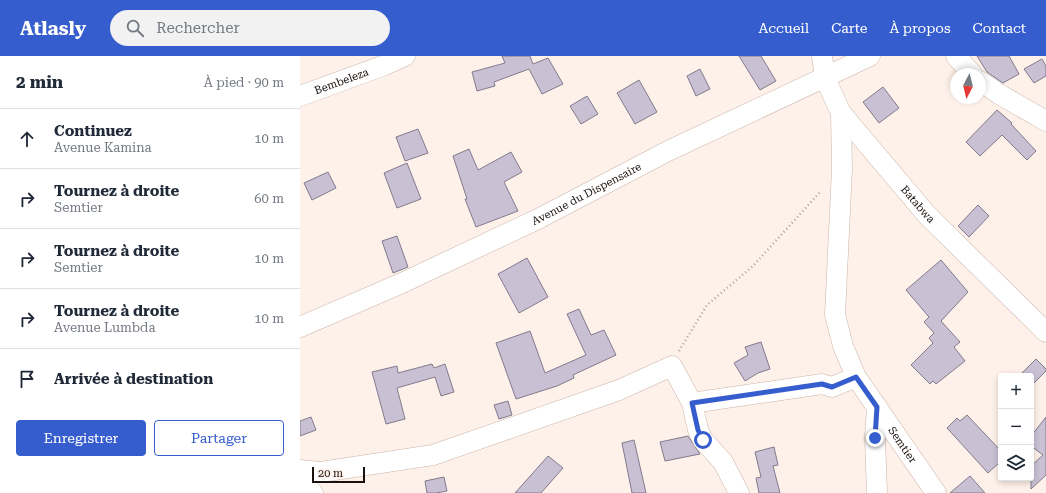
<!DOCTYPE html>
<html lang="fr">
<meta charset="utf-8">
<style>
body{margin:0;font-family:"Roboto Serif",serif;background:#f2f2f3;color:#1f2937}
.controls{position:absolute;right:12px;bottom:12px;display:grid;overflow:hidden;border-radius:4px;box-shadow:0 2px 6px #0003}
.controls button{width:36px;height:36px;display:grid;place-items:center;padding:0;border:0;border-bottom:1px solid #e0e1e3;background:#fff;color:#1f2937;font:20px sans-serif}
.compass{position:absolute;left:650px;top:12px;width:36px;height:36px;border-radius:50%;background:#fff;box-shadow:0 2px 6px #0003;rotate:187deg}
.scale{position:absolute;left:12px;bottom:10px;width:53px;box-sizing:border-box;padding-left:4px;border:2px solid #19110d;border-top:0;font-size:11px;line-height:14px;white-space:nowrap;color:#19110d;-webkit-text-stroke:3px #fef1e9;paint-order:stroke}
.stop{position:absolute;width:12px;height:12px;margin:-9px;border:3px solid #365dcd;border-radius:50%;background:#fff}
.stop.end{background:#365dcd;border-color:#fff;box-shadow:0 1px 4px #0008}
.list{margin:0;padding:0;list-style:none}
h2{display:flex;justify-content:space-between;align-items:center;height:52px;margin:0;padding:0 16px;font-size:17px}
h2 small{font-size:13px;font-weight:400;color:#747a83}
.list li{display:grid;grid-template-columns:26px 1fr auto;gap:12px;align-items:center;box-sizing:border-box;height:60px;padding:0 16px;border-top:1px solid #e0e1e3}
.list b{display:block;font-size:15px;white-space:nowrap}
.list p{margin:0;font-size:13px;white-space:nowrap;color:#747a83}
.list em{font-size:13px;font-style:normal;color:#747a83}
.actions{display:flex;gap:8px;padding:12px 16px}
.actions a{flex:1;padding:9px 0;border:1px solid #365dcd;border-radius:4px;text-align:center;font-size:14px;color:#365dcd}
.actions .main{background:#365dcd;color:#fff}
.icon{flex:none;width:22px;height:22px;fill:none;stroke:currentColor;stroke-width:2;stroke-linecap:round;stroke-linejoin:round}
.map{position:relative;flex:none;width:746px;height:437px;overflow:hidden}
header{display:flex;align-items:center;gap:24px;box-sizing:border-box;height:56px;padding:0 20px;background:#365dcd;color:#fff}
header strong{font-size:19px}
nav{display:flex;gap:22px;margin-inline-start:auto;font-size:14px}
.search{width:280px;height:36px;background:#f2f2f3;display:flex;align-items:center;gap:10px;box-sizing:border-box;padding:0 14px;border-radius:22px;color:#747a83;font-size:15px}
main{display:flex}
aside{flex:1;background:#fff}
.map>svg:first-child{display:block}
.building{fill:#c9c0d4;stroke:#827a8d}
.lines{fill:none;stroke-linecap:round;stroke-linejoin:round}
.minor-casing{stroke:#cab5a9;stroke-width:21}
.path{stroke:#aea39c;stroke-width:2.5;stroke-dasharray:1 3;stroke-linecap:butt}
.minor{stroke:#fff;stroke-width:20}
.route{stroke:#365dcd;stroke-width:5}
.labels{text-anchor:middle;stroke-width:3;stroke-linejoin:round;paint-order:stroke}
.street-label{font-size:11px;fill:#19110d;stroke:#fef1e9}
</style>
<header>
<strong>Atlasly</strong>
<div class="search"><svg class="icon" aria-label="search" viewBox="0 0 24 24"><circle cx="10" cy="10" r="6"/><path d="M15 15l6 6"/></svg>Rechercher</div>
<nav><a>Accueil</a><a>Carte</a><a>À propos</a><a>Contact</a></nav>
</header>
<main>
<aside>
<h2>2 min<small>À pied · 90 m</small></h2>
<ul class="list">
<li><svg class="icon" aria-label="ahead" viewBox="0 0 24 24"><path d="M12 20V5M6 11l6-6 6 6"/></svg><div><b>Continuez</b><p>Avenue Kamina</p></div><em>10 m</em></li>
<li><svg class="icon" aria-label="right" viewBox="0 0 24 24"><path d="M7 20v-9h11M14 6l5 5-5 5"/></svg><div><b>Tournez à droite</b><p>Semtier</p></div><em>60 m</em></li>
<li><svg class="icon" aria-label="right" viewBox="0 0 24 24"><path d="M7 20v-9h11M14 6l5 5-5 5"/></svg><div><b>Tournez à droite</b><p>Semtier</p></div><em>10 m</em></li>
<li><svg class="icon" aria-label="right" viewBox="0 0 24 24"><path d="M7 20v-9h11M14 6l5 5-5 5"/></svg><div><b>Tournez à droite</b><p>Avenue Lumbda</p></div><em>10 m</em></li>
<li><svg class="icon" aria-label="arrive" viewBox="0 0 24 24"><path d="M6 21V4h12l-3 4 3 4H6"/></svg><div><b>Arrivée à destination</b></div></li>
</ul>
<div class="actions"><a class="main">Enregistrer</a><a>Partager</a></div>
</aside>
<div class="map">
<svg width="746" height="437" viewBox="0 0 746 437">
<rect width="100%" height="100%" fill="#fef1e9"/>
<g class="building">
<path d="M202,0H230L233,8L248,2L263,28L242,38L229,13L194,26L195,30L177,35L172,16L205,7Z"/>
<path d="M439,0H461L476,25L460,34Z"/>
<path d="M677,0H709L719,18L703,27L687,16Z"/>
<path d="M742,3L746,10V20L734,27L724,13Z"/>
<path d="M400,13L410,33L396,40L387,20Z"/>
<path d="M339,24L357,56L335,68L317,37Z"/>
<path d="M583,31L599,52L579,67L563,46Z"/>
<path d="M287,40L298,58L281,68L270,50Z"/>
<path d="M697,54L712,67L711,68L736,95L727,104L702,79L680,100L666,86Z"/>
<path d="M118,73L128,97L105,105L96,81Z"/>
<path d="M169,93L178,114L211,96L222,116L204,126L218,155L176,171L165,143H167L153,100Z"/>
<path d="M107,107L121,143L97,152L84,117Z"/>
<path d="M28,116L36,132L12,144L4,127Z"/>
<path d="M678,149L689,160L669,181L658,170Z"/>
<path d="M97,180L108,211L93,217L82,185Z"/>
<path d="M227,202L248,241L219,257L198,218Z"/>
<path d="M641,204L668,236L641,265L660,286L654,291L665,305L636,328L633,325L630,328L611,309L633,287L629,282L634,277L624,266L629,261L606,234Z"/>
<path d="M279,253L291,279L304,274L316,299L273,319L274,322L257,330L216,343L196,287L230,275L245,317L286,299L267,258Z"/>
<path d="M461,286L470,313L458,317L445,325L434,307L448,299L445,291Z"/>
<path d="M736,303L746,313V315L732,329L731,320H723L721,318Z"/>
<path d="M132,308L134,312L145,308L154,336L141,340L135,321L97,332L105,363L86,368L72,316L97,310L98,317Z"/>
<path d="M208,345L212,359L199,363L194,349Z"/>
<path d="M667,359L701,395V405L688,417L647,372L657,362L660,365Z"/>
<path d="M11,361L16,374L0,380V365Z"/>
<path d="M746,361V419L731,433V410L743,399L731,390V380Z"/>
<path d="M388,380L400,398L365,405L360,386Z"/>
<path d="M334,384L346,437H332L322,387Z"/>
<path d="M474,391L478,409L473,410L480,437H459L456,422L461,421L455,396Z"/>
<path d="M248,400L263,412L241,437H215Z"/>
<path d="M670,420L685,437H650Z"/>
<path d="M144,421L147,435L136,437H127L125,425Z"/>
</g>
<g class="lines">
<defs>
<g id="minor">
<path id="s1" d="M522,0L525,22L541,57L627,159L746,276"/>
<path d="M656,0L672,18"/>
<path d="M680,25L699,38L746,65"/>
<path id="s2" d="M0,40L85,9L105,0"/>
<path id="s3" d="M541,57L542,113L535,259L543,290L556,321L636,437"/>
<path id="s4" d="M0,271L102,227L238,163L368,95L570,0"/>
<path d="M392,347L522,328L532,331L556,321"/>
<path d="M0,414L21,416L133,399L319,334L372,310L392,347L398,374L403,384L423,406L439,437"/>
<path d="M0,427L13,437"/>
<path d="M577,437L575,382L577,351"/>
</g>
</defs>
<use href="#minor" class="minor-casing"/>
<path class="path" d="M379,295L407,249L453,210L521,135"/>
<use href="#minor" class="minor"/>
</g>
<g class="lines">
<path class="route" d="M403,384L398,374L392,347L522,328L532,331L556,321L577,351L575,382"/>
</g>
<g class="labels">
<g class="street-label">
<text dy="4" stroke="none"><textPath href="#s2" startOffset="44">Bembeleza</textPath></text>
<text dy="4" stroke="none"><textPath href="#s4" startOffset="316">Avenue du Dispensaire</textPath></text>
<text dy="4" stroke="none"><textPath href="#s1" startOffset="180">Batabwa</textPath></text>
<text dy="4" stroke="none"><textPath href="#s3" startOffset="350">Semtier</textPath></text>
</g>
</g>
</svg>
<div class="controls">
<button>+</button>
<button>−</button>
<button><svg class="icon" aria-label="layers" viewBox="0 0 24 24"><path d="M12 4l9 5-9 5-9-5zM3 14l9 5 9-5"/></svg></button>
</div>
<svg class="compass" viewBox="-18 -18 36 36"><path d="M0-13l5 13h-10z" fill="#e53935"/><path d="M0 13l5-13h-10z" fill="#747a83"/></svg>
<div class="scale">20 m</div>
<div class="stop" style="left:403px;top:384px"></div>
<div class="stop end" style="left:575px;top:382px"></div>
</div>
</main>
